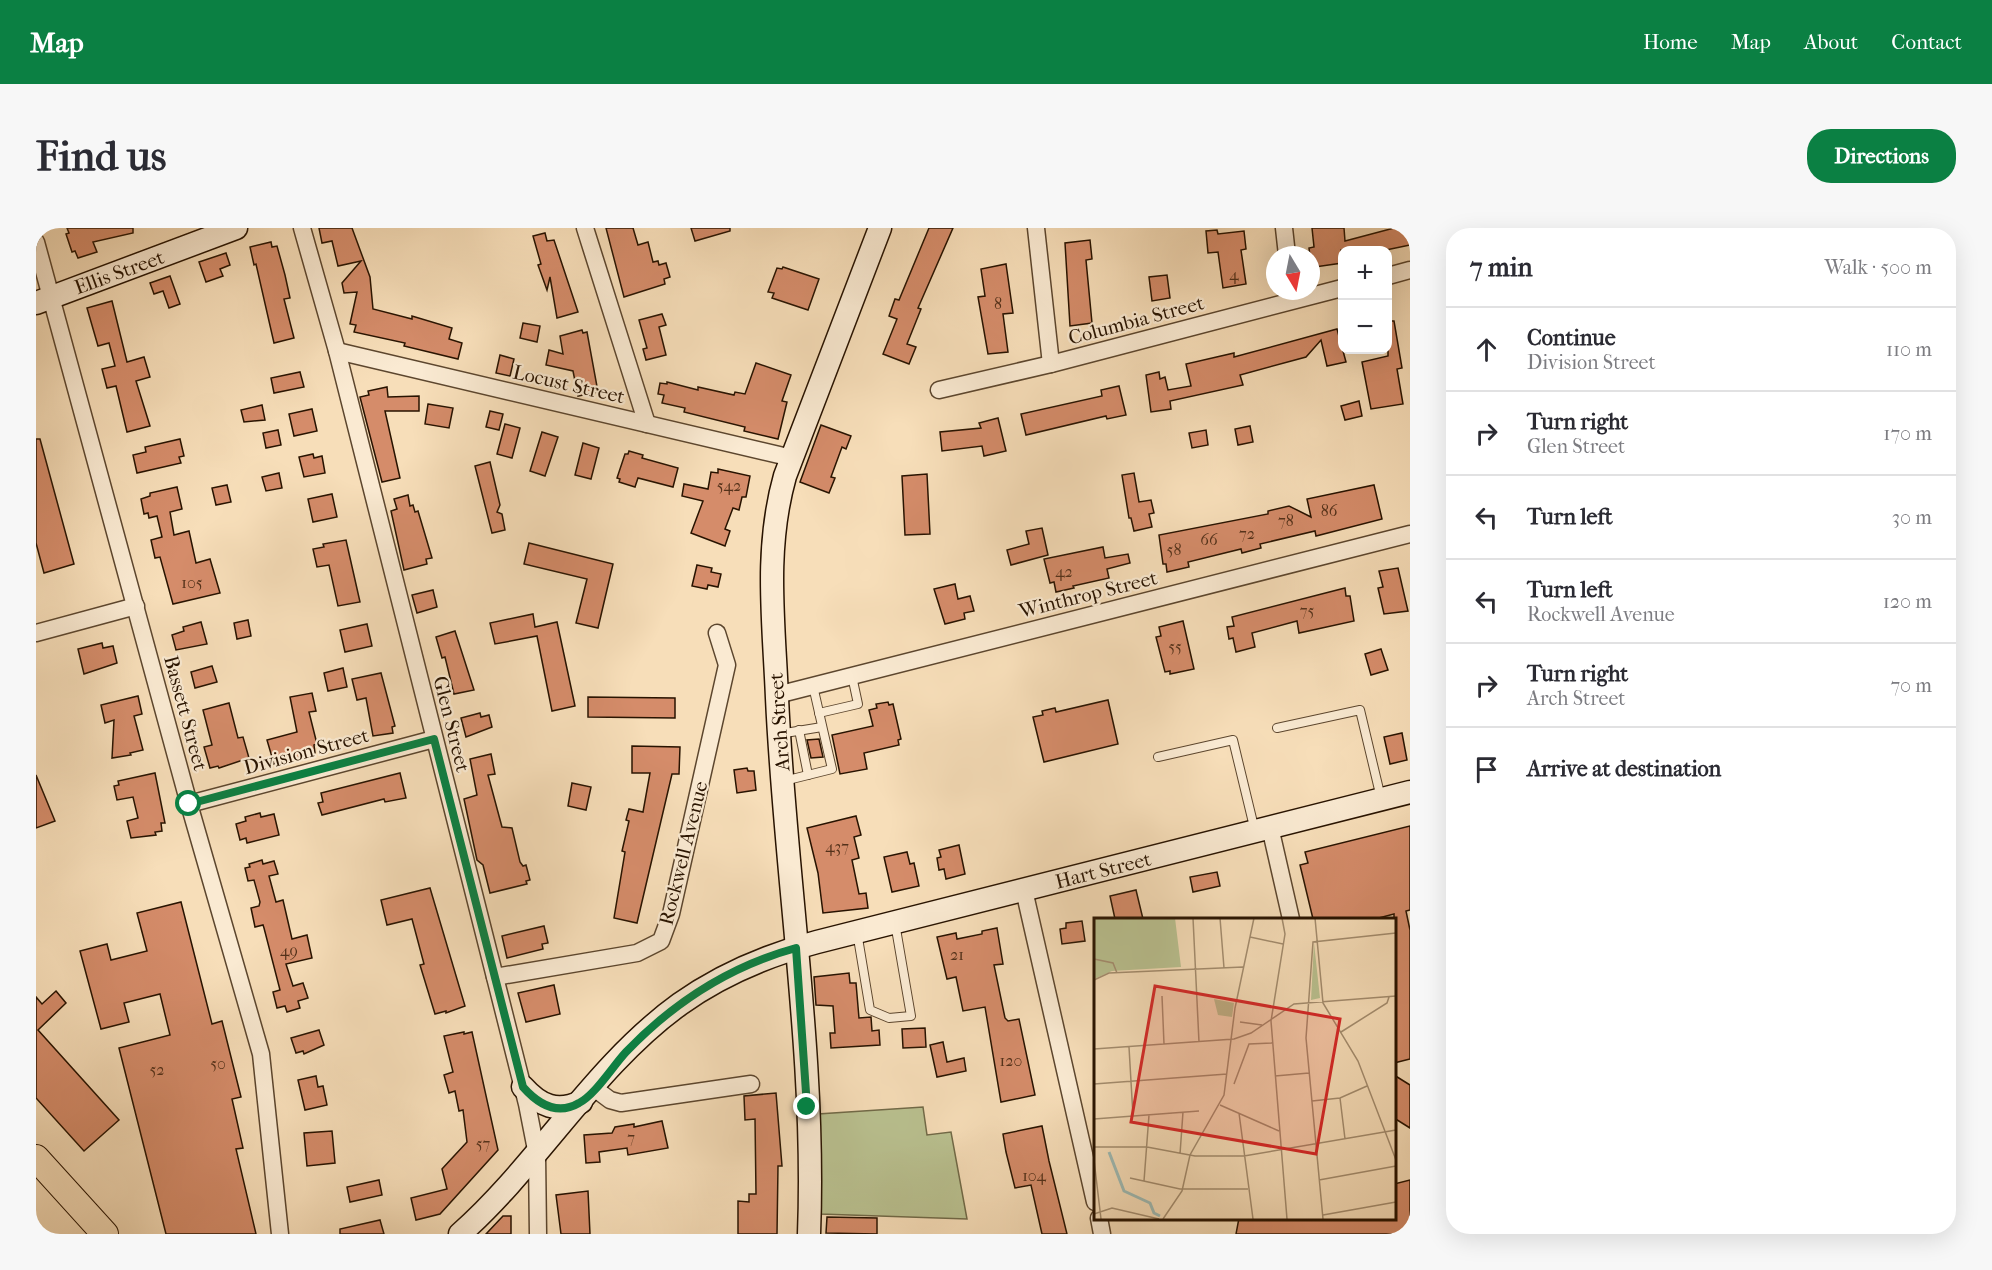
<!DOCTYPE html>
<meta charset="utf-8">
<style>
body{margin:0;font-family:"IM FELL French Canon",serif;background:#f7f7f7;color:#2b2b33}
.controls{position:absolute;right:18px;top:18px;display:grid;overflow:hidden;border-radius:12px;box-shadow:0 6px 24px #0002}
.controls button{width:54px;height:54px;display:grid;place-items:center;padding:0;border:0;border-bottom:2px solid #e1e1e2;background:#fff;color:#2b2b33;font:30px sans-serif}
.compass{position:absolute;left:1230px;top:18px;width:54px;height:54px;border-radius:50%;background:#fff;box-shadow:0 6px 24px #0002;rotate:170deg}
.stop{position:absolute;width:18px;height:18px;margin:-14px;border:4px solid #0b8043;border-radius:50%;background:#fff}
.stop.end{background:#0b8043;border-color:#fff;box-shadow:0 2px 6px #0008}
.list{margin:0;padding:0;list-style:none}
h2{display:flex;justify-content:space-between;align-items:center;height:78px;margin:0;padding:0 24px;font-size:26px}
h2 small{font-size:20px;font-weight:400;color:#7c7c81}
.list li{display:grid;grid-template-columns:39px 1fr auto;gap:18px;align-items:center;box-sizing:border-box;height:84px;padding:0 24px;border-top:2px solid #e1e1e2}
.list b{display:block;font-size:22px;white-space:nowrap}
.list p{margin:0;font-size:20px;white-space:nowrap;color:#7c7c81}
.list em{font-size:20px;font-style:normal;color:#7c7c81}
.icon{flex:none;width:33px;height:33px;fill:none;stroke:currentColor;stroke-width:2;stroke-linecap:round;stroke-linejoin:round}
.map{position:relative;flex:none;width:1374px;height:1006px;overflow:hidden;border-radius:24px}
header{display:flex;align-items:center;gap:36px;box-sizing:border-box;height:84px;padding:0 30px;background:#0b8043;color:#fff}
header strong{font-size:28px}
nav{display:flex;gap:33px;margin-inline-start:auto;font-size:21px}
.intro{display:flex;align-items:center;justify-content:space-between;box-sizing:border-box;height:144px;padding:0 36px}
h1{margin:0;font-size:42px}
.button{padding:15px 27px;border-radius:24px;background:#0b8043;color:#fff;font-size:21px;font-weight:700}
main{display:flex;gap:36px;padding:0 36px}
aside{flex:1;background:#fff;border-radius:24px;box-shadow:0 6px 24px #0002}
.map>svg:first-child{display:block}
.green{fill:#bac291;stroke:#716a48;stroke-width:1.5}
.building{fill:#d58c6a;stroke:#281300;stroke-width:1.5}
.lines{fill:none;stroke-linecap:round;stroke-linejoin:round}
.lane-casing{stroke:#5c462e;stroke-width:10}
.street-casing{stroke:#5c462e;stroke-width:19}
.secondary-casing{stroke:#281300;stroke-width:25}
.primary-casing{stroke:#281300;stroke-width:28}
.lane{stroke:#faead2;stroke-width:8}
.street{stroke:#faead2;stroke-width:16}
.secondary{stroke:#faead2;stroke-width:22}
.primary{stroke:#f7deb9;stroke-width:26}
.route{stroke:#0b8043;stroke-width:8}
.labels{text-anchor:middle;stroke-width:4.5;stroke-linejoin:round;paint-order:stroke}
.number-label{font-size:16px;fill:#53311a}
.street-label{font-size:20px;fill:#281300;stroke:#faead2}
.inset-river{fill:none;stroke:#9ebbb5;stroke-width:3}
.inset-road{fill:none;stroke:#a48d6f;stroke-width:1.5}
.view{fill:#d62828;fill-opacity:0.15;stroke:#d62828;stroke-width:3}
.inset-edge{fill:none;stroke:#281300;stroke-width:3}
</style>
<header>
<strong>Map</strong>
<nav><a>Home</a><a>Map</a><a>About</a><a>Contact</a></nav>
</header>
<div class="intro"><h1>Find us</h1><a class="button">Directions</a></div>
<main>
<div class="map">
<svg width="1374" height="1006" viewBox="0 0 1374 1006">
<rect width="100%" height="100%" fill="#f7deb9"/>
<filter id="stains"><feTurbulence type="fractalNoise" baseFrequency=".00333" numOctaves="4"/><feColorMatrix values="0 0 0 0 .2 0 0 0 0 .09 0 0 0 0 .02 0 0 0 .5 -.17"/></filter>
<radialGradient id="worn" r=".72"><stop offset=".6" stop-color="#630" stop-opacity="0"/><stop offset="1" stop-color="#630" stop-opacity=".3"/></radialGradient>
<path class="green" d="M887,879L891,907L915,904L931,991L784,986L782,886Z"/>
<g class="building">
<path d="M31,0H97V5L57,14L61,24L42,30L39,23L36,24L30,6L33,5Z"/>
<path d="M283,0H316L334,49L337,81L376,91V88L416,100L413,111L426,115L422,131L368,118L369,115L318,104L320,97L314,96L321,64L308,65L306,55L325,33L302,38L296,13L286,15Z"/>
<path d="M570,0H597L602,17L612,14L617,34L622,33L623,37L630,35L634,49L628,51L629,56L588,69Z"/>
<path d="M655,0H694V3L659,13Z"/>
<path d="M893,0H917L882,80L885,81L871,116L880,119L873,136L847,126L861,91L853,88L859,71L863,72Z"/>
<path d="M1276,0H1308L1309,13L1358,0H1374V17L1350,22H1305L1306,35L1279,39L1278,36H1275L1273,20L1278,19Z"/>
<path d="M1181,2L1182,6L1208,3L1210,21L1205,22L1210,56L1187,60L1182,24L1172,25L1170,3Z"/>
<path d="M509,5L511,13L518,12L542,84L521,90L514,49L511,62L502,37L505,36L497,8Z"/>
<path d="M1054,12L1056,31L1050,32L1056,95L1034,98L1029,15Z"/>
<path d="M235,14L236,19L241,18L249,47L254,70L248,71L258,110L238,115L220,36L218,37L214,19Z"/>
<path d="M190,25L194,37L184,41L187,48L170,54L163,34Z"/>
<path d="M970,36L977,85L967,86L972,124L952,126L942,69L949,68L945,41Z"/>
<path d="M747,39L783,51L772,82L736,70L738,65L732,64L741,40L746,41Z"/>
<path d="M1131,47L1134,70L1116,73L1113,49Z"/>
<path d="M134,48L144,76L133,80L127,63L118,66L114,55Z"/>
<path d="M76,73L91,134L108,129L114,149L100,153L114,198L91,204L80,158L71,160L66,141L79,138L73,115L62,118L51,80Z"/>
<path d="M626,86L630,97L623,99L630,127L610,132L607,121L611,120L603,92Z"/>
<path d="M1352,93H1358L1366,140L1361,141L1367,176L1335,181L1326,134L1352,128Z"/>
<path d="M487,95L504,98L501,114L484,110Z"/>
<path d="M1301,101L1310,134L1291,138L1285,112L1270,129L1204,147L1207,157L1134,173L1135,181L1115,184L1110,147L1123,144L1124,151L1129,149L1132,162L1155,158L1150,136L1198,125V129Z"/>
<path d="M546,102L547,105L551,104L562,164L542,168L537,143L510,137L513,122L527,126L524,108Z"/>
<path d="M464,127L478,131L474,148L460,145Z"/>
<path d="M720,135L755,147L746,173L751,174L742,211L708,203L709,199L648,184L649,180L626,175L628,167L622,166L624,155L631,156V154L662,162V159L698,167L699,164L709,166Z"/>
<path d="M264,144L268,159L238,165L235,150Z"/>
<path d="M1083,158L1090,187L1071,191L1070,188L990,207L985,186L1066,168L1065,162Z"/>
<path d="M351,159L352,169L383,168V183H349L364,250L346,254L324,169L333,167L332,163Z"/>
<path d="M1323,173L1326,188L1309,192L1305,178Z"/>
<path d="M392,176L417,180L413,200L389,196Z"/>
<path d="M226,177L229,192L208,194L205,182Z"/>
<path d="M276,181L281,203L258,208L253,186Z"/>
<path d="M454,183L467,186L463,202L450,199Z"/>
<path d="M962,190L970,223L948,228L946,218L906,223L904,204L945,200L943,195Z"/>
<path d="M469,196L484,200L476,230L461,226Z"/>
<path d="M785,197L815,208L810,221L806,219L795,249L799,250L793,265L764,254Z"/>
<path d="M1214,198L1217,214L1202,217L1199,201Z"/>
<path d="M242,202L245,217L230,220L227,205Z"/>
<path d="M1170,202L1172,217L1156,220L1153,205Z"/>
<path d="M506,204L522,209L509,248L494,243Z"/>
<path d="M0,211H4L38,336L8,345L0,315Z"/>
<path d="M144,211L148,228L143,229L145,235L101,245L97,227L110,224L109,219Z"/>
<path d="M547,215L563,220L555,251L539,247Z"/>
<path d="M593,223L607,227L606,230L642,240L637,259L602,250L599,259L583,254L584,251L581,250L589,226H592Z"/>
<path d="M277,226L278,230L286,228L289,245L268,249L263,229Z"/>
<path d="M454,234L464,277L461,284L466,286L469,302L456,305L439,238Z"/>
<path d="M682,241L714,248L710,269H706L703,282L697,280L689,301L694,303L689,318L655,305L667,273L646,268L648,256L672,261L675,244L682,245Z"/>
<path d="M243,245L246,260L230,263L226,249Z"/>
<path d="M1098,245L1103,274L1115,272L1118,285L1113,286L1116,299L1098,303L1095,290H1093L1086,247Z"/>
<path d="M891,246L894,306L869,307L866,248Z"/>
<path d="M191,257L195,274L180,277L176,260Z"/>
<path d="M1338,257L1346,291L1280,308L1279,303L1224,316L1225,320L1206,325L1205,321L1152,334L1153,339L1131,344L1130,336H1127L1123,307L1232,286V283L1253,278L1275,289L1271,271Z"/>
<path d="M141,259L146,281L134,284L138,307L153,303L160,335L174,331L184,365L137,376L124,329L119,330L115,312L126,309L121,288L113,290L112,285L108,286L105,271L114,268V265Z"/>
<path d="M296,266L301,289L277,294L272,271Z"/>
<path d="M372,267L374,278L377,277L379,284L382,283L396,330L390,331L391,336L368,342L355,283L361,281L358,271Z"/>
<path d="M1006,300L1012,327L975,337L971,322L993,316L990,303Z"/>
<path d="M310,312L324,374L302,378L293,337L281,339L277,321L288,319L287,316Z"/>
<path d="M493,315L577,336L562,400L540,395L551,351L488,336Z"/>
<path d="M1067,319L1069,330L1092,326L1094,335L1071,341L1073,350L1037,358L1038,360L1020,364L1018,354L1014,355L1008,331Z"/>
<path d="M661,337L676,340L675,344L685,346L682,359L672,357L671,361L656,358Z"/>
<path d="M1362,340L1372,383L1348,386L1342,360L1347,359L1343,343Z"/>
<path d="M919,356L922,371L934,368L938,383L928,385L929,391L909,396L898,361Z"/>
<path d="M1309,360L1310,368H1314L1318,393L1263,405L1261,393L1216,405L1219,419L1200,424L1197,410L1193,411L1191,399L1198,398L1196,389Z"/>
<path d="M397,362L401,379L381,385L376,367Z"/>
<path d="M497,386L499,399L521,394L539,478L516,483L501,408L459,416L454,395Z"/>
<path d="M212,392L215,408L201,411L198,395Z"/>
<path d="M1147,393L1158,441L1134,446V443L1129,444L1120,409L1125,408L1123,399Z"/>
<path d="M165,394L171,416L140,422L136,407L148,403L147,399Z"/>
<path d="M331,396L336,418L309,424L304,402Z"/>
<path d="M419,403L438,462L418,466L409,429L406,430L400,409Z"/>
<path d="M66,415L67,420L77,418L81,435L48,446L42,421Z"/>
<path d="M1345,421L1352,442L1335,447L1329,426Z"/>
<path d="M176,438L181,454L159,460L155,444Z"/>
<path d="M307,440L311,459L292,463L288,445Z"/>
<path d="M345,445L359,498L356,499L357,505L337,508L330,470L321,472L316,451Z"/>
<path d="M276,465L280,483L273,484L281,516L278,517L279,525L238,536L231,512L261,504L254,469Z"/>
<path d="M102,468L106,486L98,488L107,522L94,525L95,527L76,530L78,492L69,495L65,477Z"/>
<path d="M552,469L639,470V490L552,489Z"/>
<path d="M1072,472L1082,516L1008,534L997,489L1007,487L1006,483L1019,480L1020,484Z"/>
<path d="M852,474L853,477L857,476L865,511L862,512L863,517L828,525L831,541L804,546L796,507L837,498L833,482L841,480L840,476Z"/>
<path d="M193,475L202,510L207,509L213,530L183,540L182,538L174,540L168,519L176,517L167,482Z"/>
<path d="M444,485L445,489L453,487L456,499L430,509L425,490Z"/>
<path d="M1366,505L1371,532L1354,536L1348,509Z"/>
<path d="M783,511L787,529L775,530L771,512Z"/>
<path d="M596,518L644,519L643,546H636L601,695L578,690L589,624L586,623L593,593L590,592L593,581L607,584L614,545H596Z"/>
<path d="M455,526L459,546L452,547L466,599L476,600L484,634L487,638L490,637L494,652L490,653L491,656L454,665L447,637L441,632L428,571L441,567L434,531Z"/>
<path d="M711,540L712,543H718L720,562L701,565L698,542Z"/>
<path d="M119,545L129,595H125L126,603L119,604L120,607L95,610L91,593L102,590L97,569L81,572L78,558L83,557L82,553Z"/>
<path d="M364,545L370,570L349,574L348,571L286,587L282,575L287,574L285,565Z"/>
<path d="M0,547L19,593L0,600Z"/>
<path d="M536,555L555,559L550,582L532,578Z"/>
<path d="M224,585L225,589L238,586L243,607L211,615L210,610L204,612L200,596L210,593L209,589Z"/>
<path d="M820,588L825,607L818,609L823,630L816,632L823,666L830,665L832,680L787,685L782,645L771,600Z"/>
<path d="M1374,598V682L1370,683L1374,702V831L1358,835V753H1360L1358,740V686L1339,691H1277L1264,637L1272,635L1269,624Z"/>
<path d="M923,617L929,646L910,651L908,641L903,642L901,630L905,629L903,622Z"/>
<path d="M871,624L874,636L878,635L883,658L856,664L848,629Z"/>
<path d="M226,632L227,636L238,633L242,646L233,648L240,674L247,672L256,711L271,707L276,730L250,736L257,758L267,755L272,770L262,773L264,780L251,784L249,778L241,780L237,764L244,762L228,700L227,697L219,699L215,680L223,678L224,674L218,652L212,653L209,640L214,639L213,636Z"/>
<path d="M1181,644L1184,658L1157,664L1154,649Z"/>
<path d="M394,660L429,778L410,785V783L399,786L384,737L388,736L376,691L351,697L345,672Z"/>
<path d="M1100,662L1107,691H1079L1074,668Z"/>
<path d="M145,674L176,796L186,793L205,869L196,871L207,920L200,921L220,1006H130L83,820L134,807L124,766L88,775L93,794L65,801L44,723L71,716L75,732L111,723L101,685Z"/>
<path d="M1046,693L1049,713L1026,716L1024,701L1030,700V695Z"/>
<path d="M508,698L512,715L506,716L507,721L471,730L466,708Z"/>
<path d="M961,700L967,736L958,737L969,790L972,793L983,791L999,867L965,874L949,779L927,783L920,749L911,751L901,709L920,705L921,711L946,706V703Z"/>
<path d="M813,745L814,755H820L823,790L835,789L836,803L843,802L844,817L795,820L794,805H799L797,778L780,777L778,749Z"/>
<path d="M518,757L524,786L490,794L482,765Z"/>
<path d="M20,763L30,775L2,802L83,892L48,923L0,870V769L6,776Z"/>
<path d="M889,800L890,819L867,820L866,801Z"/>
<path d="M283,802L288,817L268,826L267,823L260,825L255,810Z"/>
<path d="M428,804V806L436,804L462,922L404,986L380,992L375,970L411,961L406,941L431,914L427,882L423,883L419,863L413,865L408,847L417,844L408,808Z"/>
<path d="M907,814L911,834L928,830L930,843L901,849L894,817Z"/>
<path d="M1358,847L1374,857V900L1358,890Z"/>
<path d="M280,848L282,859L287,858L291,877L269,882L262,852Z"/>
<path d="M740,865L746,938H742L741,1006H702V973L713,974V966H720L719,891L709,892L708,868Z"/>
<path d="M626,893L632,920L592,927L591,920L563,924L564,934L550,935L548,907L576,905L579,899L598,896V899Z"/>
<path d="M1006,898L1013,933L1031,1006H1006L995,957L979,960L970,924L967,906Z"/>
<path d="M296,903L299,935L271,938L268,905Z"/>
<path d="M343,952L346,967L314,974L311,959Z"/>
<path d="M1374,952V1006H1200L1203,990H1358V956Z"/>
<path d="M552,963L554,1006H525L520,967Z"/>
<path d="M467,988H475V1006H450Z"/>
<path d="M791,989L841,990V1006L790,1005Z"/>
<path d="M344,992L348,1006H304V1001Z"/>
</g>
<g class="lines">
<defs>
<g id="lane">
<path d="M783,485L822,476L816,448"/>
<path d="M1241,500L1324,482L1345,570"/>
<path d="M763,502L772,547"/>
<path d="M743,506L786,499"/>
<path d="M1122,529L1197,512L1219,603"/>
<path d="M748,553L796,541L777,458"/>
<path d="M821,704L834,782L853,790L875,788L859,695"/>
</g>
<g id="street">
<path d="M266,0L301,123L491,876L501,927L502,1006"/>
<path d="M549,0L611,196"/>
<path d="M1000,0L1015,136"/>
<path d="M1248,0L1251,27"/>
<path d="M0,14L153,576L225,826L244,1006"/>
<path d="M1352,48L1374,42"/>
<path d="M301,123L756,230"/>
<path d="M903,162L1015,136L1306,60"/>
<path d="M0,405L100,378"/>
<path d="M741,467L1374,306"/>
<path d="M153,576L398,511"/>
<path d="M1234,599L1255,691"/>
<path d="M988,662L1059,974"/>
<path d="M459,749L601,725L625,713L635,686L691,437L681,405"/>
<path d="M558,860L574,872L585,875L715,856"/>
<path d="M1063,990L1066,1006"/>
</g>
<g id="secondary">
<path d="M0,75L200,0"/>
<path d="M487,859C504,878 521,885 545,874"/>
<path d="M424,1006C503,936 558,838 644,776C686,746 732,727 781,714L1374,564"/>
<path d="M773,1006C780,829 749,647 741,470C738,395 728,322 749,248L844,0"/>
</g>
<path id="primary" d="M0,930L69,1006"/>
</defs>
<use href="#lane" class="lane-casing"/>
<use href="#street" class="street-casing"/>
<use href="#secondary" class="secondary-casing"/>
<use href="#primary" class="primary-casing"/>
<use href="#lane" class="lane"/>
<use href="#street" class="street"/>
<use href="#secondary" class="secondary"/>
<use href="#primary" class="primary"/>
</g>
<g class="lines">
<path class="route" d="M153,576L398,511L487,859C502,876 521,888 543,875C559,867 577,838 590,824C637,775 694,738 760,720L771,879"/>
</g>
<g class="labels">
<g class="number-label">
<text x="1198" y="52">4</text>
<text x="962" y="81">8</text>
<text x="693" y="263">542</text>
<text x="1293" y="288">86</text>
<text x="1250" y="298">78</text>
<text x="1211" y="311">72</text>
<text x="1173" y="317">66</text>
<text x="1138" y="327">58</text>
<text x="1028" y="349">42</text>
<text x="156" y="360">105</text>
<text x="1271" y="388">75</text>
<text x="1139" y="424">55</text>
<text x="801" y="624">437</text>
<text x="253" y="728">49</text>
<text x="921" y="732">21</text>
<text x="975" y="838">120</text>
<text x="182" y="841">50</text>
<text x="121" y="847">52</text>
<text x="595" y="915">7</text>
<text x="447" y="921">57</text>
<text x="998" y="953">104</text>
</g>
<g class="street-label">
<text transform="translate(83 44) rotate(-20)" y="7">Ellis Street</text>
<text transform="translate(1100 92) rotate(-15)" y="7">Columbia Street</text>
<text transform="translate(533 156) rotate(13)" y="7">Locust Street</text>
<text transform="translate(1052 366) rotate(-14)" y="7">Winthrop Street</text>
<text transform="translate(150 485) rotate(75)" y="7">Bassett Street</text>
<text transform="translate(743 494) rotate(-94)" y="7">Arch Street</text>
<text transform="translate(416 496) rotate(76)" y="7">Glen Street</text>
<text transform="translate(270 523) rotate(-15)" y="7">Division Street</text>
<text transform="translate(647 625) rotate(-76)" y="7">Rockwell Avenue</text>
<text transform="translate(1067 642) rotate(-14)" y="7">Hart Street</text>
</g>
</g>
<g transform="translate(1058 690)">
<rect width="302" height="302" fill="#f7deb9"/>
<path d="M0,0H81L87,49L18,53L0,61ZM220,25L226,80L217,82ZM120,81L140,85L138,99L124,97Z" fill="#bac291"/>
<path class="inset-river" d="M15,234L30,273L56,285L60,295L66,298"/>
<path class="inset-road" d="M99,0L105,124M126,0L130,50M188,0L191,16L177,103L193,301M221,0L229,85L264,143L302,242M156,19L189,26M0,41L19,45L23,55M0,62L15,55L149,49M68,78L70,126M146,104L168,107M247,114L293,85L295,79M35,129L39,198M0,131L140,121L157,115L200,86L302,78M181,158L215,155M0,166L133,156M140,166L155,126L178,125M246,180L251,221M218,183L246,180L273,168M126,187L185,213M145,195L159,301M0,201L105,193M0,229H53L101,238H150L302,212M86,236L89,194M0,242L7,301M36,260L86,271H154M225,262L302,248M50,263L55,197M0,296L18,290L65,301M229,297L302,284M69,301L88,273L96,237L130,177L141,90L160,0M229,301L212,120L219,24L302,15"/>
<path class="view" d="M61,68L246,101L222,236L37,204Z"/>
<rect width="302" height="302" class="inset-edge"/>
</g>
<rect width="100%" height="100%" filter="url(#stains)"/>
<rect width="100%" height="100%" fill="url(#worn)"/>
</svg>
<div class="controls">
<button>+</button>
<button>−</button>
</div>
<svg class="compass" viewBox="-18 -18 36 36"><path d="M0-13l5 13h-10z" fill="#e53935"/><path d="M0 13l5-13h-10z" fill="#7c7c81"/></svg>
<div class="stop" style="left:153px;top:576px"></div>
<div class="stop end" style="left:771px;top:879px"></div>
</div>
<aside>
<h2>7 min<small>Walk · 500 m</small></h2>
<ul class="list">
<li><svg class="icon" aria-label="ahead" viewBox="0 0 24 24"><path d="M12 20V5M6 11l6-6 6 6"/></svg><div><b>Continue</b><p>Division Street</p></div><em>110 m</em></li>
<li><svg class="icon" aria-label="right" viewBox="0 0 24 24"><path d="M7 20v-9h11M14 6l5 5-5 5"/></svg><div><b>Turn right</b><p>Glen Street</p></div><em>170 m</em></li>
<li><svg class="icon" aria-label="left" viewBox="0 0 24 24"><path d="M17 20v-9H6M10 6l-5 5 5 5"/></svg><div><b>Turn left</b></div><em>30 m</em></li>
<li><svg class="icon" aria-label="left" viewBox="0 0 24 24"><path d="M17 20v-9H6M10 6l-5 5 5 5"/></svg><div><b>Turn left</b><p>Rockwell Avenue</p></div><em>120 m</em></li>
<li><svg class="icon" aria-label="right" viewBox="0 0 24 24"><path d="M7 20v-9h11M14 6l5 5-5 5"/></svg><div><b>Turn right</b><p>Arch Street</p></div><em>70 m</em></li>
<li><svg class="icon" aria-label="arrive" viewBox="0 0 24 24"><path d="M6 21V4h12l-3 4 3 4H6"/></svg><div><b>Arrive at destination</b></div></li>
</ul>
</aside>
</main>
